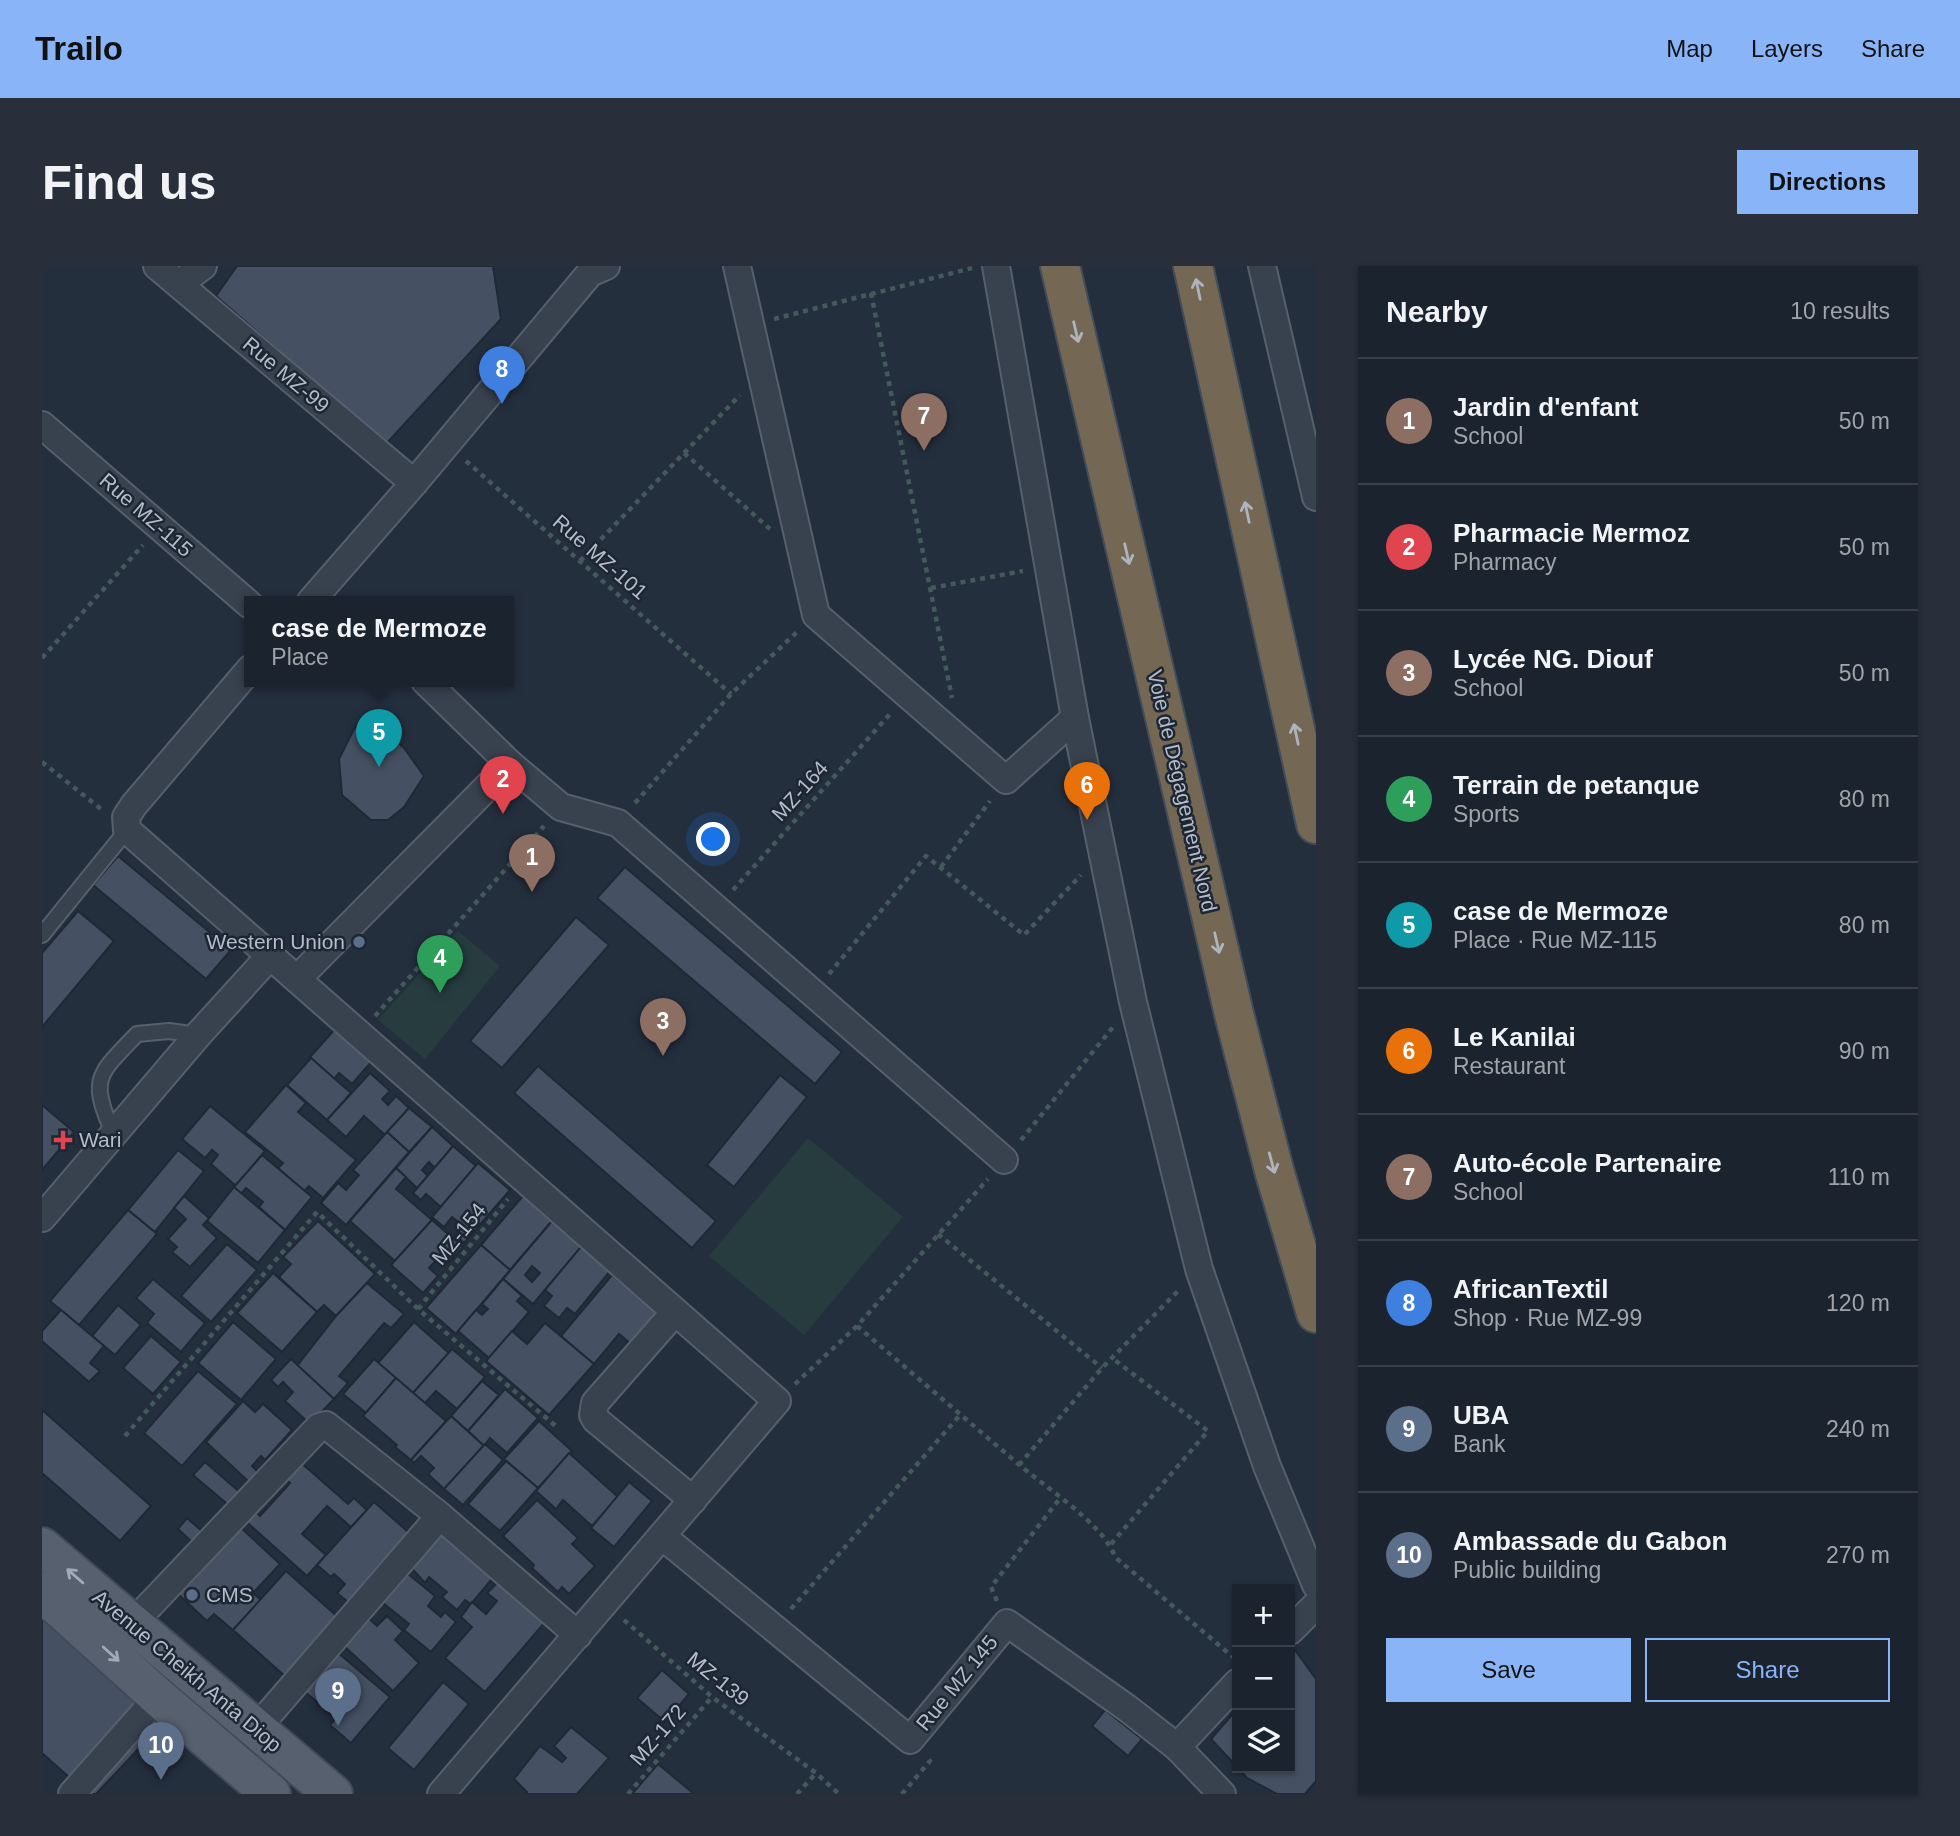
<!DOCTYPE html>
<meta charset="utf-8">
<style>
body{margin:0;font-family:Arial,sans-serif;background:#282f3a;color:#f1f3f6}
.controls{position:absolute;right:21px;bottom:21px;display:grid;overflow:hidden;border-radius:0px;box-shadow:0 2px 5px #0004}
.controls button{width:63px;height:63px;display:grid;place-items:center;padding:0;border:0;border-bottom:2px solid #39404a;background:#1b232e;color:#f1f3f6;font:35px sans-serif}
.you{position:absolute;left:672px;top:574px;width:24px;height:24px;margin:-18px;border:5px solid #fff;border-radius:50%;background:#1a73e8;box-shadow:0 0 0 10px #1a73e833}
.badge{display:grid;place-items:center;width:46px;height:46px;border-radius:50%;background:#8ab4f8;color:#fff;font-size:23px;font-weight:700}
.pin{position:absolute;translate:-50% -58px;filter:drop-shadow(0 2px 4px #0008)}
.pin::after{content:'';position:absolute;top:37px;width:24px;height:21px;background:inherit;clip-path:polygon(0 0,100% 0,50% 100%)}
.popup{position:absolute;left:202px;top:330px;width:270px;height:91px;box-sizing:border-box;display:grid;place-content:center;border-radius:0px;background:#1b232e;filter:drop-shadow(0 2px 5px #0005);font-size:23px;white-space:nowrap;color:#a0a4aa}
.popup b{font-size:26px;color:#f1f3f6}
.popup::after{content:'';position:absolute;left:50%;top:100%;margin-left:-14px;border:14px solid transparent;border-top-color:#1b232e}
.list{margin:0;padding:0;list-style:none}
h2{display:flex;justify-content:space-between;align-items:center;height:91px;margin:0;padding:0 28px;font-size:30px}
h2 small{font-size:23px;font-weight:400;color:#a0a4aa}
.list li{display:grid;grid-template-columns:46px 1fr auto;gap:21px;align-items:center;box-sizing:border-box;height:126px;padding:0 28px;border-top:2px solid #39404a}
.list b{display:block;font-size:26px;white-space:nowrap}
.list p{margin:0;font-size:23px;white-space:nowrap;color:#a0a4aa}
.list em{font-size:23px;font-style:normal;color:#a0a4aa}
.actions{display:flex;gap:14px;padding:21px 28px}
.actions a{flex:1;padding:16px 0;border:2px solid #8ab4f8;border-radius:0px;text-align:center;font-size:24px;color:#8ab4f8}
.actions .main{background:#8ab4f8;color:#111}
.icon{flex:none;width:38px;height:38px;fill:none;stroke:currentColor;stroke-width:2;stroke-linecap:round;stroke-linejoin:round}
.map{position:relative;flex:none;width:1274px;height:1528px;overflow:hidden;border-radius:0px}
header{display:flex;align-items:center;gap:42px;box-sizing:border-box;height:98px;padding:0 35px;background:#8ab4f8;color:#111}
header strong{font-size:33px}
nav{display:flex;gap:38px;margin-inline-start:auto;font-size:24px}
.intro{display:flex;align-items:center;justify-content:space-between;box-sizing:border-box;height:168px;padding:0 42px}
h1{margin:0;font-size:49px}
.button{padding:18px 32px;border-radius:0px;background:#8ab4f8;color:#111;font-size:24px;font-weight:700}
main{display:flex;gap:42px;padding:0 42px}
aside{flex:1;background:#1b232e;border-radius:0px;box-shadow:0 2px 5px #0004}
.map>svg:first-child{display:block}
.green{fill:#263c3f}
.building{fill:#455162;stroke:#1f2835;stroke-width:2;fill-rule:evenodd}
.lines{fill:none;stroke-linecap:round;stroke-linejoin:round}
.lane-casing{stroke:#565f6c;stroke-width:18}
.street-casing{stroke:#565f6c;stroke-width:30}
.primary-casing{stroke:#414a57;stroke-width:42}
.highway-casing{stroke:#434c59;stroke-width:42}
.path{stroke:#44595c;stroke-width:4.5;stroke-dasharray:5 5;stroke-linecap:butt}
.lane{stroke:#38414e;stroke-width:14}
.street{stroke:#38414e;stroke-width:26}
.primary{stroke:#56606e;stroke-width:38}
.highway{stroke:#746855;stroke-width:38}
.oneway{stroke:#aeb4bd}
.oneway2{stroke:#a1aab7}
.service-dot{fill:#5c6f8a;stroke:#1d2633;stroke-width:2.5}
.health-dot{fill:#e0444e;stroke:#1d2633;stroke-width:2.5}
.labels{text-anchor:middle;stroke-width:5;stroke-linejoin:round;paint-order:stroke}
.street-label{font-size:21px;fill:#b4bcc9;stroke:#1d2633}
.poi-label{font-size:21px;fill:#b4bcc9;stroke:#1d2633;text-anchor:start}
</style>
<header>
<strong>Trailo</strong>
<nav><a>Map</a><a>Layers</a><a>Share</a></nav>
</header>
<div class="intro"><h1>Find us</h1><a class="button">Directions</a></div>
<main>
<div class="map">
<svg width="1274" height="1528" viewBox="0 0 1274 1528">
<rect width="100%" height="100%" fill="#242f3e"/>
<g class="green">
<path d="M416,665L458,700L383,793L336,754Z"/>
<path d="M766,872L861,951L762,1069L667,990Z"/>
</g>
<g class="building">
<path d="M195,0H451L459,53L344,178L174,30Z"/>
<path d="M313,461L347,469L362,482L382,510L362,541L346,554H329L300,529L297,493Z"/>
<path d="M76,590L189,684L164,713L51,619Z"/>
<path d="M583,601L800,786L773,818L555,632Z"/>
<path d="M36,645L72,675L0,761V687Z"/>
<path d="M534,651L567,679L460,802L428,775Z"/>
<path d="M294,762L331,794L310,818L297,807L292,813L268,791Z"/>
<path d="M269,792L309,827L285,854L245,819Z"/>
<path d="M496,800L674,955L650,982L472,827Z"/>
<path d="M328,807L348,825L340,833L346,839L354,830L367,842L343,869L322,850L304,871L285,854Z"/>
<path d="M738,809L765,831L692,921L665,899Z"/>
<path d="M244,819L264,837L256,846L314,894L281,932L267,920L262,925L236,902L241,897L203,866Z"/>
<path d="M0,839L32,866L0,904Z"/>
<path d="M168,840L223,885L194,920L169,898L176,889L170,884L163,892L140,873Z"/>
<path d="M367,842L390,861L367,886L345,866Z"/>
<path d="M390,861L411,880L393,902L387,896L380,904L386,910L375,922L354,902Z"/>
<path d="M345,866L367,886L304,959L279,937L296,917L304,924L317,909L311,904Z"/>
<path d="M411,880L434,900L399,941L384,928L379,934L371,927Z"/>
<path d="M136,884L162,905L113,966L86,944Z"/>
<path d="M220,889L270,931L243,964L217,941L221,936L204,922L199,928L192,921Z"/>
<path d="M436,897L468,924L422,977L413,969L421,960L410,951L402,961L390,951Z"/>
<path d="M354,902L364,911L354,923L390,954L353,995L308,955Z"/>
<path d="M192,921L243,964L216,997L165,955Z"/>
<path d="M142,930L167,952L161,959L175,972L148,1001L130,986L135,981L126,973L144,953L132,942Z"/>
<path d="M481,930L510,955L468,1004L439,979Z"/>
<path d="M86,944L115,968L37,1059L8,1035Z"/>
<path d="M390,954L421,981L406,997L398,990L387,1002L396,1010L381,1027L349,999Z"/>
<path d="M276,955L333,1008L294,1050L282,1039L275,1046L237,1011L249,998L241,991Z"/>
<path d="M510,955L540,980L491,1038L461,1013ZM490,1000L498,1007L490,1016L483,1009Z"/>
<path d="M543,976L573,999L533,1048L525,1042L517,1052L502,1040L510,1030L503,1024Z"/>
<path d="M185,978L215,1004L169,1056L139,1030Z"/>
<path d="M439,979L468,1004L414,1068L384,1042Z"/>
<path d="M231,1007L275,1046L240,1086L195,1047Z"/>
<path d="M570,1009L615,1046L589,1078L577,1068L552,1098L519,1070Z"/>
<path d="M111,1013L163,1057L139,1086L105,1057L112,1048L94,1032Z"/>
<path d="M461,1013L480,1030L475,1035L487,1046L447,1092L416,1065L434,1044L440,1049L446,1043L440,1038Z"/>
<path d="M325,1017L362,1048L349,1062L342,1057L297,1110L306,1117L292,1133L255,1100L294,1050Z"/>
<path d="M76,1039L99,1059L73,1089L50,1070Z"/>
<path d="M19,1044L62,1080L48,1097L58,1105L47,1116L0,1075V1065Z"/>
<path d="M191,1056L234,1093L199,1134L156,1097Z"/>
<path d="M372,1056L407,1087L371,1127L336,1097Z"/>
<path d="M503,1057L552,1098L507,1149L444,1095L470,1065L485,1078Z"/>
<path d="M109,1070L139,1096L111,1128L81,1102Z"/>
<path d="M410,1083L443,1111L415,1143L394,1125L383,1137L371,1127Z"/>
<path d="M249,1093L292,1133L268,1158L243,1135L251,1126L241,1116L236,1121L229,1114Z"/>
<path d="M332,1093L354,1112L324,1147L301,1128Z"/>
<path d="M156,1105L195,1138L140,1200L102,1167Z"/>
<path d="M354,1112L404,1155L369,1194L353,1181L355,1179L321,1150Z"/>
<path d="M440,1115L457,1129L426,1165L409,1150Z"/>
<path d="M463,1123L496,1152L465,1187L448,1172L442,1180L426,1165Z"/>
<path d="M201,1135L213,1146L221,1138L250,1164L223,1194L219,1190L210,1200L216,1206L207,1216L164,1176Z"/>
<path d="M0,1144L109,1240L78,1275L0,1207Z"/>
<path d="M409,1150L442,1180L402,1223L386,1208L392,1202L379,1190L372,1197L369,1194Z"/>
<path d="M497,1155L530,1185L496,1222L462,1193Z"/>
<path d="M443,1178L461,1194L421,1239L402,1223Z"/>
<path d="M527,1187L576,1231L550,1260L521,1234L514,1243L494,1225Z"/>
<path d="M257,1195L306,1238L312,1232L325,1244L309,1261L285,1240L260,1268L284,1289L265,1310L199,1251L209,1241L218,1250L248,1217L242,1212Z"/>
<path d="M464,1195L496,1222L458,1265L426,1238Z"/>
<path d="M163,1196L201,1229L190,1242L151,1209Z"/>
<path d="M587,1216L610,1235L572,1281L549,1262Z"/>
<path d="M495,1234L536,1272L530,1278L553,1300L527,1328L520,1321L516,1326L490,1302L492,1299L461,1270Z"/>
<path d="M332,1236L372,1271L306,1336L295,1327L303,1318L292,1308L289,1311L275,1299Z"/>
<path d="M145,1252L161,1266L151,1277L136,1263Z"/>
<path d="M399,1259L455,1307L429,1338L423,1334L415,1344L400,1331L405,1326L387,1311L383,1317L366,1298Z"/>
<path d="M197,1260L238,1298L211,1327L219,1334L191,1364L172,1348L165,1355L135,1327Z"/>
<path d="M244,1305L297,1352L244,1411L191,1364Z"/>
<path d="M366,1308L393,1330L386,1340L399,1351L403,1346L414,1356L389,1386L362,1364L367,1358L341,1337Z"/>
<path d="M457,1315L504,1355L443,1426L403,1392L430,1361L419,1351L430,1336L444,1348L455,1335L445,1327Z"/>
<path d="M0,1341L131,1446L54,1528H46L0,1487Z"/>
<path d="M345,1350L361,1365L353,1374L377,1397L351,1425L302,1380L327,1353L335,1360Z"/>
<path d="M1250,1380L1274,1413V1515L1263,1528H1235L1205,1512L1196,1502H1248V1383Z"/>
<path d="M295,1386L348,1431L309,1477L288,1459L294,1452L262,1425Z"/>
<path d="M620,1404L647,1428L623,1456L595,1432Z"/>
<path d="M401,1416L427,1438L372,1504L346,1482Z"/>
<path d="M1195,1443V1501L1169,1473Z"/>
<path d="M1063,1444L1100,1473L1086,1490L1050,1460Z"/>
<path d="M529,1461L567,1492L535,1528H484L485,1526L472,1513L498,1480L520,1496L524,1492L512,1480Z"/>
<path d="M616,1498L651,1527V1528H590Z"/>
</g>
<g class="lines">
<defs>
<g id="lane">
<path d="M0,669L85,564"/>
<path d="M72,869C47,812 55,810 95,768L127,765L156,769"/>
</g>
<g id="street">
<path d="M115,0L372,217"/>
<path d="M695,0L774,349L964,514L1033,452"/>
<path d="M954,0L1033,452L1091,736L1157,1003L1225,1200L1274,1319"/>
<path d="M1220,0L1274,231"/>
<path d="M137,18L161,0"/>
<path d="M0,159L208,339"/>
<path d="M269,335L372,217L548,7L564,0"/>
<path d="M208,403L92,539L84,551L85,564L735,1135L399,1528"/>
<path d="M383,415L468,498L519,541L576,557L962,894"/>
<path d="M255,713L468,498"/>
<path d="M0,952L156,769L228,690"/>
<path d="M633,1046L553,1137L551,1149L554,1154L651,1234"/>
<path d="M620,1270L868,1474L965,1357L1085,1442L1135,1481L1180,1528"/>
<path d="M89,1359L277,1161L284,1159L398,1250L536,1369"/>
<path d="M1248,1365L1274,1339"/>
<path d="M214,1463L398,1250"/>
<path d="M1135,1481L1195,1417"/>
<path d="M30,1528L116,1431"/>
</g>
<g id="primary">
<path d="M0,1281L291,1528"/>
<path d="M0,1326L116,1431L229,1528"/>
</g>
<g id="highway">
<path d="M1018,0L1192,748L1232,904L1274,1047"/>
<path d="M1151,0L1274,558"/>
</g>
</defs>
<use href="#lane" class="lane-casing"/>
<use href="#street" class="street-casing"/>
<use href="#primary" class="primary-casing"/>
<use href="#highway" class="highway-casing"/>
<g class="path">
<path d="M829,27L910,432"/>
<path d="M732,53L930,2"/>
<path d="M642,187L728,263"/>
<path d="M424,195L689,428"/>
<path d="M538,295L698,129"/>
<path d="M889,322L981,305"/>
<path d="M0,392L101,279"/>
<path d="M0,496L59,543"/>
<path d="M593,537L689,428L755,366"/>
<path d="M899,601L948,535"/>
<path d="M691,624L848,448"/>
<path d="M787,708L884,590L982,669L1039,609"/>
<path d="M333,750L502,560"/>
<path d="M979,874L1071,761"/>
<path d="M896,968L1060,1102"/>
<path d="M376,1043L466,933"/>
<path d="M815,1060C868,1105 921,1151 974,1196C1001,1220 1062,1258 1073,1291L1191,1391"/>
<path d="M753,1118L815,1060L946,913"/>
<path d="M83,1170L275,946L376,1043L516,1162"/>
<path d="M977,1199L1060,1102L1137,1024"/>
<path d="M1069,1278L1166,1165L1070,1092"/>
<path d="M955,1335L949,1321L1019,1231"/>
<path d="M749,1343L918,1149"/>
<path d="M582,1354L670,1431L774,1507L797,1528"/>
<path d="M586,1528L670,1431"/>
<path d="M755,1528L774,1507"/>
<path d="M860,1528L888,1495L886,1493"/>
</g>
<use href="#lane" class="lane"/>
<use href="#street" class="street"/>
<use href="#primary" class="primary"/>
<use href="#highway" class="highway"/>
</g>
<defs><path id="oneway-shaft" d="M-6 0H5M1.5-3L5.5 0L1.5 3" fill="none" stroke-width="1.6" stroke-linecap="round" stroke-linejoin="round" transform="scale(1.75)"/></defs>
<g class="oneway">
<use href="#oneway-shaft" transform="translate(1156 23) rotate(-102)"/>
<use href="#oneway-shaft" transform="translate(1034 66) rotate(77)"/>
<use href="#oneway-shaft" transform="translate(1205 246) rotate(-102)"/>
<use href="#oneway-shaft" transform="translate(1085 288) rotate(77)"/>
<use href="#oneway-shaft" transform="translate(1254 468) rotate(-102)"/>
<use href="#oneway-shaft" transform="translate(1175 677) rotate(77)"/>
<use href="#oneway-shaft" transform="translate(1230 897) rotate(75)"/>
</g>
<g class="oneway2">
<use href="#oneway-shaft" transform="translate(33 1310) rotate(-139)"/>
<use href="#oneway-shaft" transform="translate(69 1388) rotate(42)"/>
</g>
<g class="service-dot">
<circle cx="317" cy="676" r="7"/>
<circle cx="150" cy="1329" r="7"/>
</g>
<path class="health-dot" d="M17.5 863.5h7v7h7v7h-7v7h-7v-7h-7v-7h7z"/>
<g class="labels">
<g class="street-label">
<text transform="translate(244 109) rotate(40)" y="7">Rue MZ-99</text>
<text transform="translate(104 249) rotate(41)" y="7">Rue MZ-115</text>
<text transform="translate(558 291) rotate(41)" y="7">Rue MZ-101</text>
<text transform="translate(758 525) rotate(-48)" y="7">MZ-164</text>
<text transform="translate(1140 525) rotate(77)" y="7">Voie de Dégagement Nord</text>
<text transform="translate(417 968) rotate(-51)" y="7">MZ-154</text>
<text transform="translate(145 1405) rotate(40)" y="7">Avenue Cheikh Anta Diop</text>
<text transform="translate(676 1413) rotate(39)" y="7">MZ-139</text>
<text transform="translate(915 1417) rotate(-51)" y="7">Rue MZ 145</text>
<text transform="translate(616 1469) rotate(-49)" y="7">MZ-172</text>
</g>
<g class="poi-label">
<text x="303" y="683" text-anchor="end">Western Union</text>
<text x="37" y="881">Wari</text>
<text x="164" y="1336">CMS</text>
</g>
</g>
</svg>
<div class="controls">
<button>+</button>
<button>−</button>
<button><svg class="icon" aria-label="layers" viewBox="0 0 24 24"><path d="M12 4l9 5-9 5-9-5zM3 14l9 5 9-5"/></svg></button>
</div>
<div class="you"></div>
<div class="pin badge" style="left:490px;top:626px;background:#8d6e63">1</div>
<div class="pin badge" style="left:461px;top:548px;background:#e0444e">2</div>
<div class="pin badge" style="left:621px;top:790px;background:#8d6e63">3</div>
<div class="pin badge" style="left:398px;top:727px;background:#2e9e5b">4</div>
<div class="pin badge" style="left:337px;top:501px;background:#0f9aa8">5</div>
<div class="popup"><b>case de Mermoze</b>Place</div>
<div class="pin badge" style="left:1045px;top:554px;background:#e8710a">6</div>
<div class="pin badge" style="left:882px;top:185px;background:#8d6e63">7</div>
<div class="pin badge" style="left:460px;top:138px;background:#3f7fe0">8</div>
<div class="pin badge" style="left:296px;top:1460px;background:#5c6f8a">9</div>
<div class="pin badge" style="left:119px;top:1514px;background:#5c6f8a">10</div>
</div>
<aside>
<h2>Nearby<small>10 results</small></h2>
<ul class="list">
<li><span class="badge" style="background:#8d6e63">1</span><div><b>Jardin d'enfant</b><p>School</p></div><em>50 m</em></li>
<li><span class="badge" style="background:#e0444e">2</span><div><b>Pharmacie Mermoz</b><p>Pharmacy</p></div><em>50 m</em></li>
<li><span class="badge" style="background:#8d6e63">3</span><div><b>Lycée NG. Diouf</b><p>School</p></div><em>50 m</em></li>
<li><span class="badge" style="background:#2e9e5b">4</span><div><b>Terrain de petanque</b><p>Sports</p></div><em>80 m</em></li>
<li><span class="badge" style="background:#0f9aa8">5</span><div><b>case de Mermoze</b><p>Place · Rue MZ-115</p></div><em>80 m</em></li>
<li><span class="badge" style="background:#e8710a">6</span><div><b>Le Kanilai</b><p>Restaurant</p></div><em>90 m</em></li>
<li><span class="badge" style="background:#8d6e63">7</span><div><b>Auto-école Partenaire</b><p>School</p></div><em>110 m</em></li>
<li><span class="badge" style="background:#3f7fe0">8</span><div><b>AfricanTextil</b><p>Shop · Rue MZ-99</p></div><em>120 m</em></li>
<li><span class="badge" style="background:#5c6f8a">9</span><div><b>UBA</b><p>Bank</p></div><em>240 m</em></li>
<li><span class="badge" style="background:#5c6f8a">10</span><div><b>Ambassade du Gabon</b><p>Public building</p></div><em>270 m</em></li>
</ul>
<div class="actions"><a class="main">Save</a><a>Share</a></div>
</aside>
</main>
